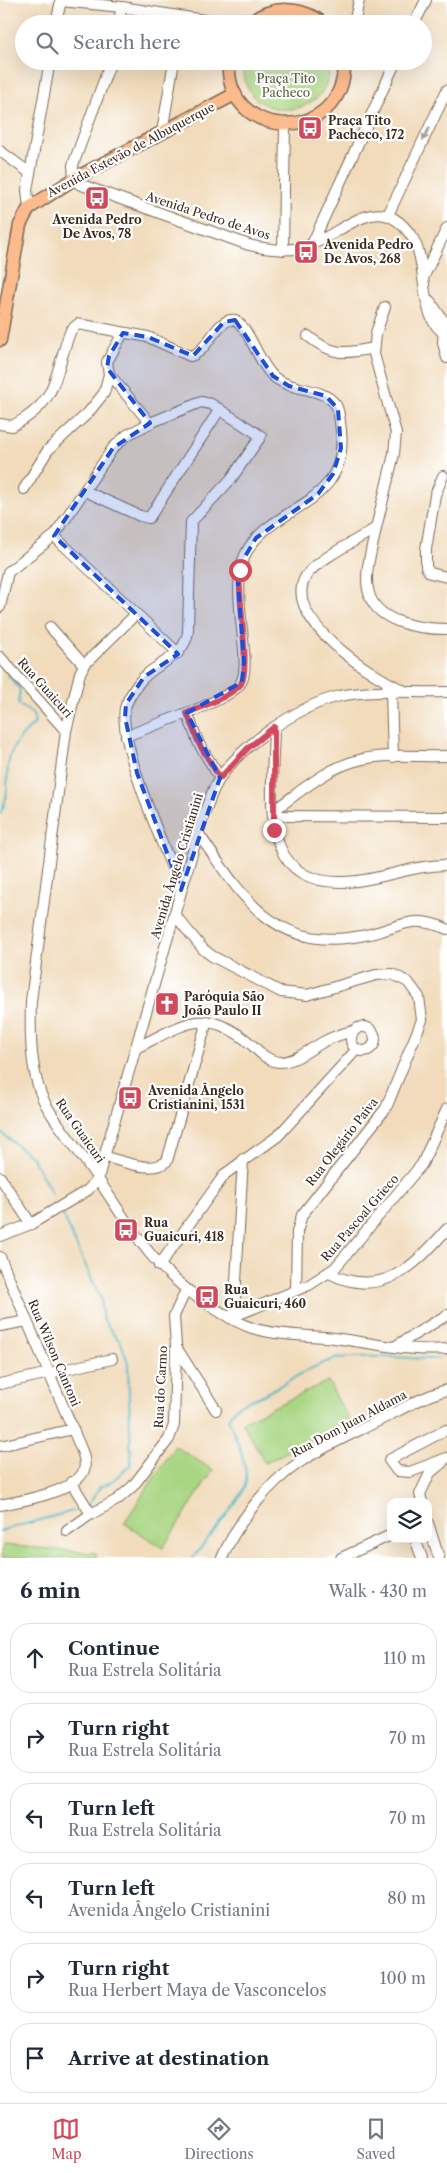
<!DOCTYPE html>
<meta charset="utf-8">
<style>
body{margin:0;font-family:"Libre Caslon Text",serif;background:#f6f6f7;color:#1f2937}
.controls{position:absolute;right:15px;bottom:15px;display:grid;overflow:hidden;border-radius:10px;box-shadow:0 5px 20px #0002}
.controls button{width:45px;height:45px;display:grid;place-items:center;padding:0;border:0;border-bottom:1px solid #e0e1e3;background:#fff;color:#1f2937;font:25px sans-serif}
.stop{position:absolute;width:15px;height:15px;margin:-11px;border:4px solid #d1495b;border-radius:50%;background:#fff}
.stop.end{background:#d1495b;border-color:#fff;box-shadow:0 1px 5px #0008}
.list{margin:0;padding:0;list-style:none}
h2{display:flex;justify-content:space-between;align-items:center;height:65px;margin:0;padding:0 20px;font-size:21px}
h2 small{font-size:16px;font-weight:400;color:#747a83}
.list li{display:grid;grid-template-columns:32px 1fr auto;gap:15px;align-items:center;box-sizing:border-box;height:70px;margin:0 10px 10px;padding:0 10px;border:1px solid #e0e1e3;border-radius:20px}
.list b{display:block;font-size:19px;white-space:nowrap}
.list p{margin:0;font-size:16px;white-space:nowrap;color:#747a83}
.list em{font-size:16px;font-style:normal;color:#747a83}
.icon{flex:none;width:28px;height:28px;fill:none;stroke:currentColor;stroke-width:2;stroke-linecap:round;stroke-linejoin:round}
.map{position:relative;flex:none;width:447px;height:1558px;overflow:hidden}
.search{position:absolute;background:#fff;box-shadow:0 5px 20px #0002;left:15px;right:15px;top:15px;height:55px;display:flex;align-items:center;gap:12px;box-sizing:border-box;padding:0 18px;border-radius:28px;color:#747a83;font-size:19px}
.sheet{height:545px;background:#fff}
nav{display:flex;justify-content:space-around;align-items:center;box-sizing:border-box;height:70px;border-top:1px solid #e0e1e3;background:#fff;font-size:14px;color:#747a83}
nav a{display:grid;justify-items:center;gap:2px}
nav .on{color:#d1495b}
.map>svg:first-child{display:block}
.green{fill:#a9d683;stroke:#728050}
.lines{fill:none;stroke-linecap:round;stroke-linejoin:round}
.stream{stroke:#46b4c3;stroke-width:2}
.minor-casing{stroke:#7b6855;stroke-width:12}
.major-casing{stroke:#7b6855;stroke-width:15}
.minor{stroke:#fff;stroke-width:10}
.major{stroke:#fbbb8d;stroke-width:12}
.oneway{fill:#a79f9a}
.route{stroke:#d1495b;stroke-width:6}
.marked{fill:#1d4ed8;fill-opacity:0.2;stroke:#1d4ed8;stroke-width:4;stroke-dasharray:10 6;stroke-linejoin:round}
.labels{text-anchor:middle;stroke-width:4.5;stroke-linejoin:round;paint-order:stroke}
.park-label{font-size:12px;fill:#5c5e3c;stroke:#fff}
.poi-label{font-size:12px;font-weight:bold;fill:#3b2a1e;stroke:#fff;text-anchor:start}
.street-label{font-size:12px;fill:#3b2a1e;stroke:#fff}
</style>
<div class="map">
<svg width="447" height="1558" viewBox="0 0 447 1558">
<rect width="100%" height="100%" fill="#fff"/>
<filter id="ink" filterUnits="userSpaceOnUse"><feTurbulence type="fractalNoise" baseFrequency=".02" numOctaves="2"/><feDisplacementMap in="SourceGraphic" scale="10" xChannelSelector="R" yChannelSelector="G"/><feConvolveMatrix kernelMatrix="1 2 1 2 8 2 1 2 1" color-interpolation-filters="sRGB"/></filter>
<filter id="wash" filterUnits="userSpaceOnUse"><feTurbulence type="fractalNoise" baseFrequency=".0096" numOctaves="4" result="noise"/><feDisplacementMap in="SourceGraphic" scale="20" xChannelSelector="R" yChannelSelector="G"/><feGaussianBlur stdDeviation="1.12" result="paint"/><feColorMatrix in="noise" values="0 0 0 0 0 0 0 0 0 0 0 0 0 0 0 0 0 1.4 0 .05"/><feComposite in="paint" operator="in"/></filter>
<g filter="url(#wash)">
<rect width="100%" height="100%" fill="#f1dbbb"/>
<g class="green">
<path d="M243,61H329C335,125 237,126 243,61Z"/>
<path d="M328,1381L349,1420L265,1463L242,1422Z"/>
<path d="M175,1446L213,1470L163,1548L124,1523Z"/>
<path d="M3,1545L96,1553V1558H2Z"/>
</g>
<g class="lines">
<g class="stream">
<path d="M0,814C10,796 6,783 8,765C10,747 23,734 35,723L33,714L18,704L20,689L7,674"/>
<path d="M0,1132L32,1157L52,1194"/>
<path d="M62,1214L101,1299L102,1317L113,1334L121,1342L128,1363L131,1464L111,1482L100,1487L89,1504"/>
<path d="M0,1531L84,1508"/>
<path d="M193,1558C207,1538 240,1503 246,1482C249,1468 234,1433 228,1419C238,1401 244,1404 261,1396C283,1385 316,1362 340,1358C372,1354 407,1359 439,1359"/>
</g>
</g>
</g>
<g filter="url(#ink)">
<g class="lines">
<defs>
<g id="minor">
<path d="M60,1L122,7L229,24"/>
<path d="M56,24L61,0"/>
<path d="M118,24L122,7"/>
<path d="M354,24L359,0"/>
<path d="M414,24L426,0"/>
<path d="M111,61L73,165L74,179L79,184L249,245C270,250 293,253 313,244C349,228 381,190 412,237C430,264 416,319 447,335"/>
<path d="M162,132L174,61"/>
<path d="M0,151L30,173"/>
<path d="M29,208L27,190L50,61"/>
<path d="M388,215L447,90"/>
<path d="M312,244L396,61"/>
<path d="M283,250L285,125"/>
<path d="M424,276L447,228"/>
<path d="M430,301L447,326"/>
<path d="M385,307L376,333L374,354L396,433L394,454L376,528C359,539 316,560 306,576C280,618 373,677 405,691"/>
<path d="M444,328L443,343L447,358"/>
<path d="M308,336C332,356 345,354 374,348"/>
<path d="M109,374L150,423"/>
<path d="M0,424L12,426C62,400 53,373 71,330L78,324L148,337L190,356C208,353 216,317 235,320C251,330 258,363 274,377C292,392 322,386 336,405C340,413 340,423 341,431C349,508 271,504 246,553C227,590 255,665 240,684C232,695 201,708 187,713L199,744L220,778"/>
<path d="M443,476L435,495L426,549V567L430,573L447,577"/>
<path d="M24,489L48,450L88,413L104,393L109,374L107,362L123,333"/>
<path d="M85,491L140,516L149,518L220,409"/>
<path d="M376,528C373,547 364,570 368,589C373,623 420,629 447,629"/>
<path d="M54,536L178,653"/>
<path d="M0,607L8,572L54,536L113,448L127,435L150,423L201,402L211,404L261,436L231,479L191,522L188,631C185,660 153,662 138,684C133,691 127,700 125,708C118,745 166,851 181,890"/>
<path d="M50,627L84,665"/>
<path d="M0,657L66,731L31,1001C30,1034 30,1076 46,1105C61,1131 82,1154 98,1179C134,1233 155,1272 212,1307C225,1315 237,1323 252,1328C278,1336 308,1335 334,1338C371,1343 410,1352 447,1349"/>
<path d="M387,687L391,692L393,757"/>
<path d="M274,727C273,798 253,893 357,881C388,877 416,865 447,865"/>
<path d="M66,731L80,673L84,665L135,615"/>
<path d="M126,736L187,713"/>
<path d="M273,811C300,792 326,768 359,760C386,753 419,757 447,756"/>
<path d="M274,816L447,817"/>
<path d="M198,833C244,900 277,956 370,934C403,926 412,914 447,929"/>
<path d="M174,914L203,949L212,956L281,992L307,995L376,975L392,974L408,982L419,997L422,1020L386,1108L302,1215L297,1232L296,1290"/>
<circle cx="363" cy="1039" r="12"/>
<path d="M138,1047C184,1024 206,1005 252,1045C260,1053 269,1062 281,1062C297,1061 311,1048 325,1041C335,1036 344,1033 354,1031"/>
<path d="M106,1157C123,1161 152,1174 167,1161L207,1021"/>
<path d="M0,1177L31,1224"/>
<path d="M0,1236L31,1224L88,1190L98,1178L198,833C204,816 208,799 217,783C237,747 300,705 340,696C375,689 412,693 447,692"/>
<path d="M0,1257L82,1451C84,1457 86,1464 84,1470C76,1492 21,1501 0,1505"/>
<path d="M159,1266L225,1174L278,1136L357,1049"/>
<path d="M329,1273C381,1300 415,1266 447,1229"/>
<path d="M234,1316L243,1159"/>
<path d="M230,1318L309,1285L335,1268L422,1164L447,1109"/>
<path d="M0,1326L27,1321"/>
<path d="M176,1347L216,1410"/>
<path d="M394,1347L447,1315"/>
<path d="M0,1384L112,1359"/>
<path d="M446,1430L389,1460L397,1471L410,1472L447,1458"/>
<path d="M0,1446L73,1429"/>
<path d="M71,1482L91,1514"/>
<path d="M422,1502L420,1494L430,1473L442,1463"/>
<path d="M428,1523L439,1558"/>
<path d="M67,1531L91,1514L117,1500L133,1486L169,1439L174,1425L176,1346L174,1316L186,1290"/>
<path d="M415,1539L422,1558"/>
<path d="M222,1558C238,1521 267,1484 300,1462C325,1446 352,1434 378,1421C400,1410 423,1396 447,1390"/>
<path d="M341,1558L391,1535"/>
</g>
<g id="major">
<path d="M249,24C271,5 301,6 324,24"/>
<path d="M229,61C223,144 348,145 344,61"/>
<path d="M0,340L20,225L29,208L74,179L235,94"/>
</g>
</defs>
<use href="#minor" class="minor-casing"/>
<use href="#major" class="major-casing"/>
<use href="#minor" class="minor"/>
<use href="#major" class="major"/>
</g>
<defs><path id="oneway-solid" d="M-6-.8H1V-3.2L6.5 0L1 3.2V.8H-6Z" transform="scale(1.25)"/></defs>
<use class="oneway" href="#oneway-solid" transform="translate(426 134) rotate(117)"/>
</g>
<g class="lines" filter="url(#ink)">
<path class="route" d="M240,570C237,594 251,669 241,684C233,695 200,708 187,713L199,744L220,778L248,748L274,727V830"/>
</g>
<path class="marked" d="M235,320L273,376L289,386L326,396L338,409L341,448L333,474L318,494L256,538L243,560L238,583L244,662L242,682L187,713L220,778L181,890L137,773L125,717L126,704L144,677L178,654L54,536L113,448L150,423L107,368L109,356L123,333L148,337L193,356L224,322Z"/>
<defs>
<symbol id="bus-square" viewBox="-11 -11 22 22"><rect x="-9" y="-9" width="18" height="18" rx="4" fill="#d1495b" stroke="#fff"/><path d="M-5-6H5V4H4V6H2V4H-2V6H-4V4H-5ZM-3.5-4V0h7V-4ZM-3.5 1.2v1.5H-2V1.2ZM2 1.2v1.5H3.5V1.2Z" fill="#fff"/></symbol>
<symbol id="church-square" viewBox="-11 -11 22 22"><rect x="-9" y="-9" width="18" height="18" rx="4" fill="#d1495b" stroke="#fff"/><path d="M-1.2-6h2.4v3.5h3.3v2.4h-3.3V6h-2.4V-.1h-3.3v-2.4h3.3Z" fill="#fff"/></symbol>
</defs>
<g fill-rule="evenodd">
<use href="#bus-square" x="296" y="114" width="28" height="28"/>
<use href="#bus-square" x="83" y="184" width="28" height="28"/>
<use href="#bus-square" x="292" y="238" width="28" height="28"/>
<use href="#church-square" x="153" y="990" width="28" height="28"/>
<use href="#bus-square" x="116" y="1084" width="28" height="28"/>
<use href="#bus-square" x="112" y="1216" width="28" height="28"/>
<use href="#bus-square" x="193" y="1283" width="28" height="28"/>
</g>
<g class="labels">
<g class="park-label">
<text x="286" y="83">Praça Tito<tspan x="286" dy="14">Pacheco</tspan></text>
</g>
<g class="poi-label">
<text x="328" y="125">Praça Tito<tspan x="328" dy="14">Pacheco, 172</tspan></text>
<text x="97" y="224" text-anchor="middle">Avenida Pedro<tspan x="97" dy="14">De Avos, 78</tspan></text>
<text x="324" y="249">Avenida Pedro<tspan x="324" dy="14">De Avos, 268</tspan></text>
<text x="184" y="1001">Paróquia São<tspan x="184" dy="14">João Paulo II</tspan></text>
<text x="148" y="1095">Avenida Ângelo<tspan x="148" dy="14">Cristianini, 1531</tspan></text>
<text x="144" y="1227">Rua<tspan x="144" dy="14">Guaicuri, 418</tspan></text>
<text x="224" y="1294">Rua<tspan x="224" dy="14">Guaicuri, 460</tspan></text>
</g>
<g class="street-label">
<text transform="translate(131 150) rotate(-28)" y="4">Avenida Estevão de Albuquerque</text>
<text transform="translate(208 216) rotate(18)" y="4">Avenida Pedro de Avos</text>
<text transform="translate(45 688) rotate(48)" y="4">Rua Guaicuri</text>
<text transform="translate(177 866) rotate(-73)" y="4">Avenida Ângelo Cristianini</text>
<text transform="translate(80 1131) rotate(55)" y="4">Rua Guaicuri</text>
<text transform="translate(342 1142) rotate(-52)" y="4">Rua Olegário Paiva</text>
<text transform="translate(360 1218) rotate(-49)" y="4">Rua Pascoal Grieco</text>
<text transform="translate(54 1353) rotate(67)" y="4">Rua Wilson Cantoni</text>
<text transform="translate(161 1387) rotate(-87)" y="4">Rua do Carmo</text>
<text transform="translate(349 1424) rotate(-28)" y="4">Rua Dom Juan Aldama</text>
</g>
</g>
</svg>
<div class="controls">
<button><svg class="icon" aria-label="layers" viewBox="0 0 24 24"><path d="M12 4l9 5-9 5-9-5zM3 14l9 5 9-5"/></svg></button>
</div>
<div class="stop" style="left:240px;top:570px"></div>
<div class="stop end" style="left:274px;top:830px"></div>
<div class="search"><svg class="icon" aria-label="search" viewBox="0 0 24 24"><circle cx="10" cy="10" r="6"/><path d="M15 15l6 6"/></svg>Search here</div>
</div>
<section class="sheet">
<h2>6 min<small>Walk · 430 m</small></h2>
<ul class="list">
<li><svg class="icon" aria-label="ahead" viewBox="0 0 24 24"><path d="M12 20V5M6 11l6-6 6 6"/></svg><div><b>Continue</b><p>Rua Estrela Solitária</p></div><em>110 m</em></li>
<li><svg class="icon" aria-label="right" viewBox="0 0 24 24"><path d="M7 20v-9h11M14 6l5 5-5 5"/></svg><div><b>Turn right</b><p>Rua Estrela Solitária</p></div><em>70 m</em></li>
<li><svg class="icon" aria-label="left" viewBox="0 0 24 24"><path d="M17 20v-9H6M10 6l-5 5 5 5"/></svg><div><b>Turn left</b><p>Rua Estrela Solitária</p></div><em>70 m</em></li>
<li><svg class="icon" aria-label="left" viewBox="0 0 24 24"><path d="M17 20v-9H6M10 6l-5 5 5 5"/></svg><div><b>Turn left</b><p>Avenida Ângelo Cristianini</p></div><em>80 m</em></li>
<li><svg class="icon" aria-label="right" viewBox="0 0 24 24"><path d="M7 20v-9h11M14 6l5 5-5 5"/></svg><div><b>Turn right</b><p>Rua Herbert Maya de Vasconcelos</p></div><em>100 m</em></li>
<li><svg class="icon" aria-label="arrive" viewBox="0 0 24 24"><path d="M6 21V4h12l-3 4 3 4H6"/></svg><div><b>Arrive at destination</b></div></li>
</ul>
</section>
<nav>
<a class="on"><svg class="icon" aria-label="map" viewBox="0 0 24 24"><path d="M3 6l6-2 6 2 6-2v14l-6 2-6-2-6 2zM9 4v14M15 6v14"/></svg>Map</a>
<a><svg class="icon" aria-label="directions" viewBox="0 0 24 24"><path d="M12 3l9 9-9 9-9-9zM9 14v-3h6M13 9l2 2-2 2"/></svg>Directions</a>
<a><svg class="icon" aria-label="saved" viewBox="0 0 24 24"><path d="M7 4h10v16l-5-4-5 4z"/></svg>Saved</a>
</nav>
